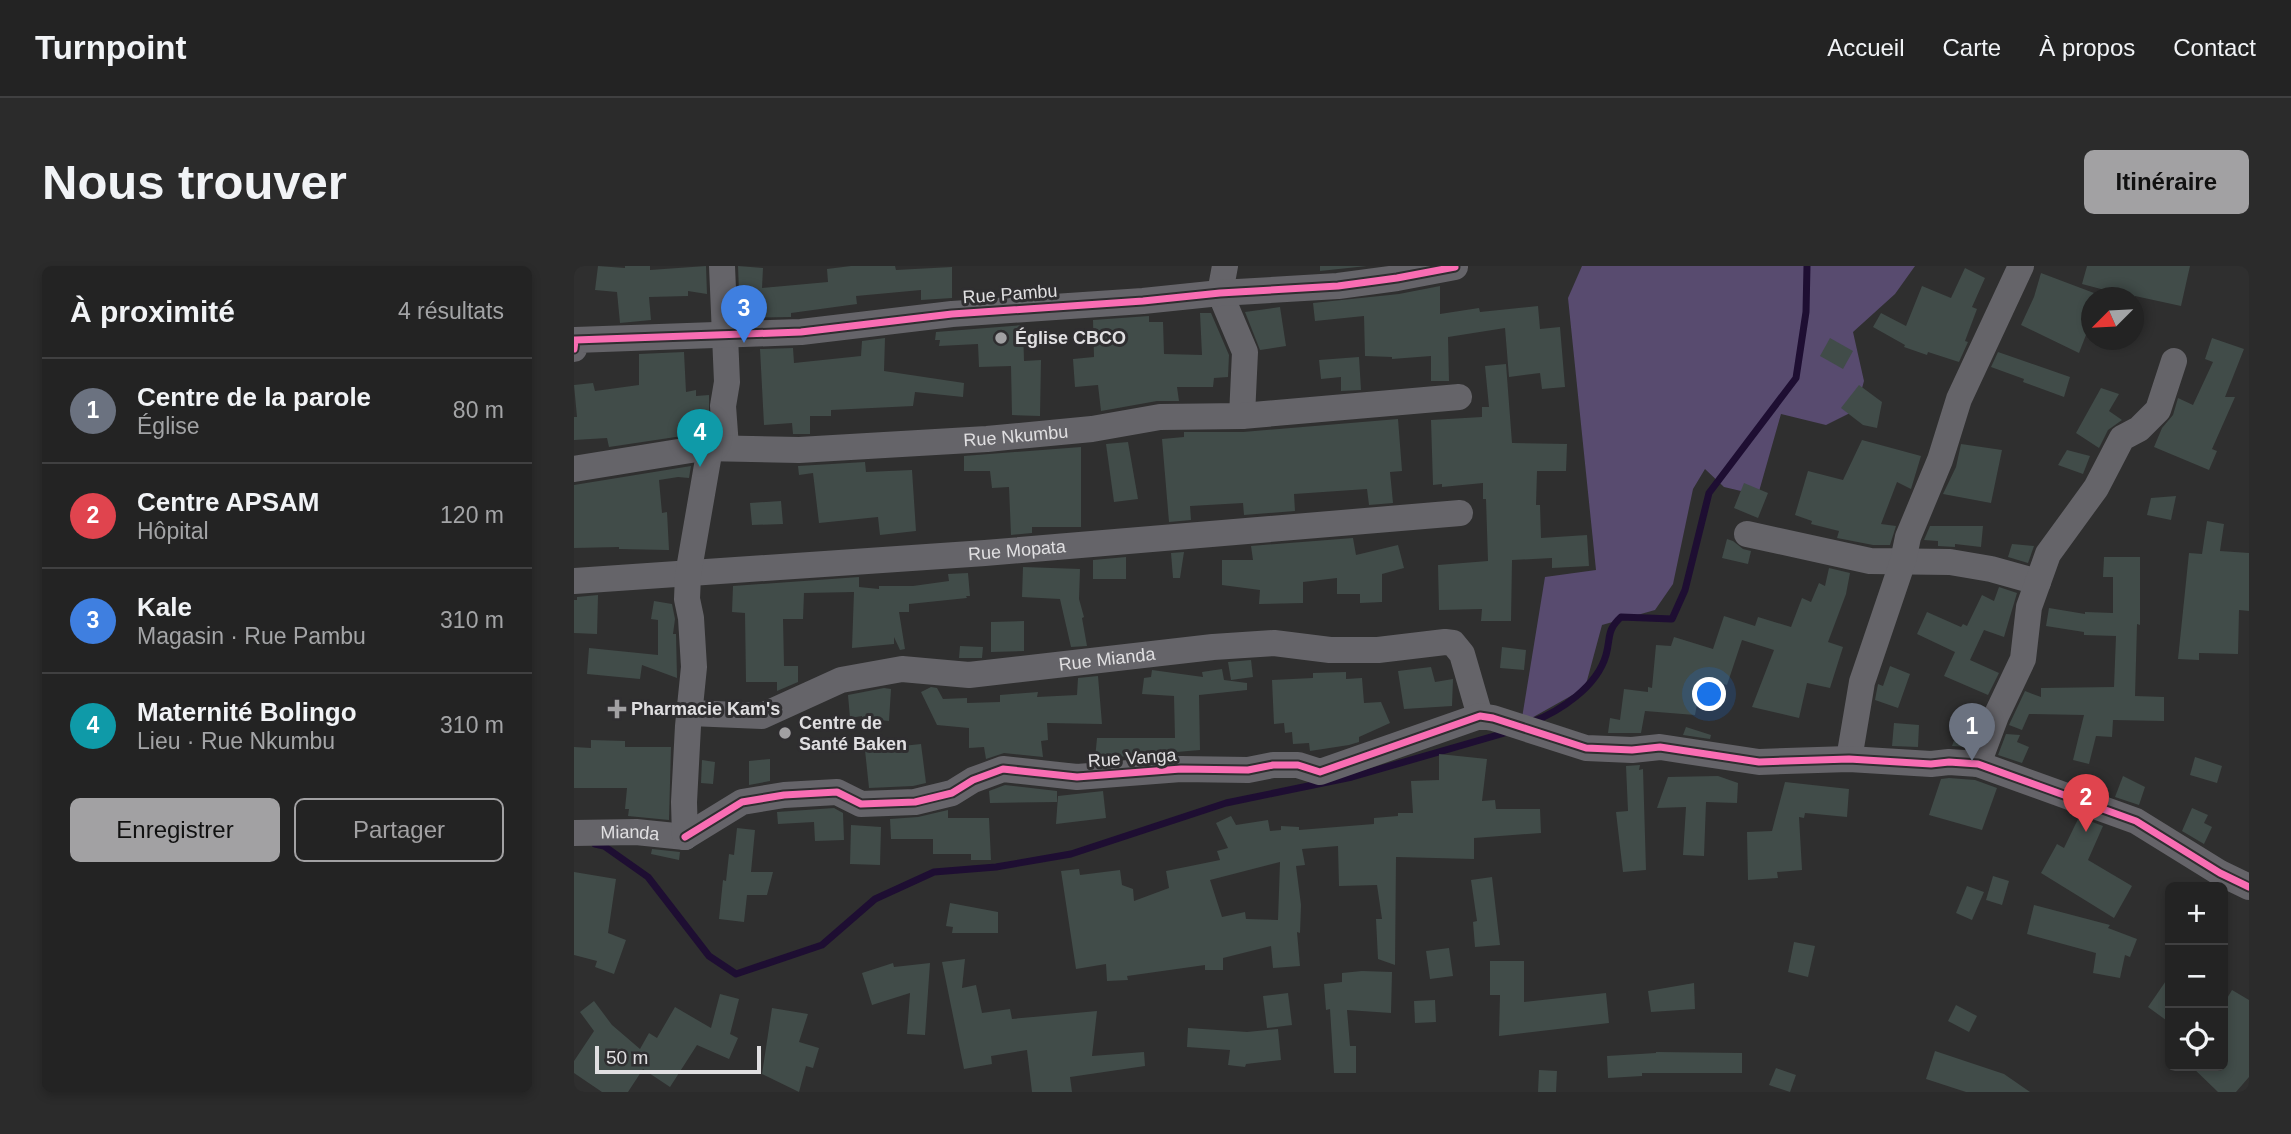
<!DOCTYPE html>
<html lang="fr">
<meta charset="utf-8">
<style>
body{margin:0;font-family:Arial,sans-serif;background:#2b2b2b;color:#f1f3f6}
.controls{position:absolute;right:21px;bottom:21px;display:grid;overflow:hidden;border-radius:10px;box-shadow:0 4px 10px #0003}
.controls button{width:63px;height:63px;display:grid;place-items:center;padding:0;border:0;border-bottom:2px solid #404041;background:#232323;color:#f1f3f6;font:35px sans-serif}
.compass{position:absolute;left:1507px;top:21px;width:63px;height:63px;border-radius:50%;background:#232323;box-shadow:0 4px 10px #0003;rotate:246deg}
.scale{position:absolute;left:21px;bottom:18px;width:166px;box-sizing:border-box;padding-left:7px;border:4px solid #e0dfe1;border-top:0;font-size:19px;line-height:24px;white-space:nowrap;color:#e0dfe1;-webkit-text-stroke:5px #2f2e30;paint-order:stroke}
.you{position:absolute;left:1136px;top:429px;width:24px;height:24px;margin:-18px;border:5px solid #fff;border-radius:50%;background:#1a73e8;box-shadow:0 0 0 10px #1a73e833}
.badge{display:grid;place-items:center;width:46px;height:46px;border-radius:50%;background:#a2a1a3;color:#fff;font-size:23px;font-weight:700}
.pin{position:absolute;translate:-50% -58px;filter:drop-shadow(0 2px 4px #0008)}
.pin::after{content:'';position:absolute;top:37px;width:24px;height:21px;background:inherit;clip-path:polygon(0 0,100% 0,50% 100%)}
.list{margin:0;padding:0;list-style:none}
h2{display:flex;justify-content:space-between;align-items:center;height:91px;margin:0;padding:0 28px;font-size:30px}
h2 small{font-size:23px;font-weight:400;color:#a3a4a6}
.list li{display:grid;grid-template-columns:46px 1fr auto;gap:21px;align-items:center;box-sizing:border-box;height:105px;padding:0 28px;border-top:2px solid #404041}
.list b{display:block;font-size:26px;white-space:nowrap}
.list p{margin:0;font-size:23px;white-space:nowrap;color:#a3a4a6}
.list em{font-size:23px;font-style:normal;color:#a3a4a6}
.actions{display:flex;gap:14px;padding:21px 28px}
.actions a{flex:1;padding:16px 0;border:2px solid #a2a1a3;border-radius:10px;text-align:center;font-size:24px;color:#a2a1a3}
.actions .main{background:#a2a1a3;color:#111}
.icon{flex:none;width:38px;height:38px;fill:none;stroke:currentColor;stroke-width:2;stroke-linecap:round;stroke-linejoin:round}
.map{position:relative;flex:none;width:1675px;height:826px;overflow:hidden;border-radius:10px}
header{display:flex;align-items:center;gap:42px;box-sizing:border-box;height:98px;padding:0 35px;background:#232323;border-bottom:2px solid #404041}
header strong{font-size:33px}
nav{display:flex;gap:38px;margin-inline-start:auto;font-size:24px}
.intro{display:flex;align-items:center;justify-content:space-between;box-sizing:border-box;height:168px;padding:0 42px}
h1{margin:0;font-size:49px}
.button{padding:18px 32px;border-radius:10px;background:#a2a1a3;color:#111;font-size:24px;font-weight:700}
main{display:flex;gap:42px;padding:0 42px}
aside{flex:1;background:#232323;border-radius:10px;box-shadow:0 4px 10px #0003}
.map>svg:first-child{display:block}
.green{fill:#584b6f}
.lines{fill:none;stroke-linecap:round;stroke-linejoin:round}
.stream{stroke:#1e0e32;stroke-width:7}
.building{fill:#414c49;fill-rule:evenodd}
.minor{stroke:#656469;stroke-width:26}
.cycleway-casing{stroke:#2f2e30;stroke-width:11}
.cycleway{stroke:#f96db3;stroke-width:7}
.poi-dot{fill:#a2a1a3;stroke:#2f2e30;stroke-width:2.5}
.labels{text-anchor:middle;stroke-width:6;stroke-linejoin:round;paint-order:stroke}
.street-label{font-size:18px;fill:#e0dfe1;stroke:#2f2e30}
.poi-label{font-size:18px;font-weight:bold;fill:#e0dfe1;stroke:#2f2e30;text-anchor:start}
</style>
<header>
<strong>Turnpoint</strong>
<nav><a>Accueil</a><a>Carte</a><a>À propos</a><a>Contact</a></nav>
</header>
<div class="intro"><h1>Nous trouver</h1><a class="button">Itinéraire</a></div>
<main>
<aside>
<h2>À proximité<small>4 résultats</small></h2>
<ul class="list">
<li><span class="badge" style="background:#6b7280">1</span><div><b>Centre de la parole</b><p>Église</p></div><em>80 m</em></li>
<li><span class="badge" style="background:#e0444e">2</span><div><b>Centre APSAM</b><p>Hôpital</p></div><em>120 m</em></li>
<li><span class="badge" style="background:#3f7fe0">3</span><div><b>Kale</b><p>Magasin · Rue Pambu</p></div><em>310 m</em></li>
<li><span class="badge" style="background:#0f9aa8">4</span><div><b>Maternité Bolingo</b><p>Lieu · Rue Nkumbu</p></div><em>310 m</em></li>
</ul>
<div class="actions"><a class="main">Enregistrer</a><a>Partager</a></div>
</aside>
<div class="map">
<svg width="1675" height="826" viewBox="0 0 1675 826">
<rect width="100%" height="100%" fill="#2f2f2f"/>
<path class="green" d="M1008,0H1341L1321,28L1279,66L1290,115L1282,144L1252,159L1207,148L1184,229L1150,221L1131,203L1119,223L1099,318L1081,344L1028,359L1011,422L947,458L971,311L1022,304L994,32Z"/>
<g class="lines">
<g class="stream">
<path d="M958,456C986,445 1023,421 1032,389C1037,371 1032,365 1047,351L1098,353L1111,324L1135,227L1222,112L1232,46L1233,0"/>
<path d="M21,578L30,580L74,611L135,690L162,708L248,679L301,633L360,606L422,601L497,588L652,537L778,511L934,466"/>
</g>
</g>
<g class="building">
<path d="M24,0L51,2V0H76V4L132,0L133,28L114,25V30L75,31L77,54L46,57L43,26L21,24Z"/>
<path d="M164,0L189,2L188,22L254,16L253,3L277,0H321L322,4L378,1V32L347,34V24L282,30L283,38L217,47V51L166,52Z"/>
<path d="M746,0H793L746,5Z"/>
<path d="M1513,0H1616L1607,40L1561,30V32L1508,18Z"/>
<path d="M1391,2L1411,12L1398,41L1403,43L1391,75L1394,76L1385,96L1354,86L1353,89L1330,81L1331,79L1299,61L1307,47L1332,60L1348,20L1377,32Z"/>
<path d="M1467,7L1520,27L1510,53L1517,56L1505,87L1447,59L1460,31Z"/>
<path d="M866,20V48L905,42L906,46L964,40L966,63L986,61L991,121L968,123L966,107L935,111L931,62L874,71L875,115H857V90L818,93V91L791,90L790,50L741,55L739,37L825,28Z"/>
<path d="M706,41L712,80L686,84L671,46Z"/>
<path d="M626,47H637L655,89L654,111L640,112L639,121H603L605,135H583L527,145L524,119L501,121L499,93L520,91L519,54L575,50V56H589L590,88L628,89Z"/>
<path d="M449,59L450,95L467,94L466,150L438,149L437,100L405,101L404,78L365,80L366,74H361L362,66Z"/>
<path d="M311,72L310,105L390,117L389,131L341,126L339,140L257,144V150H236V168H219L218,157L190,159L186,83L219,82L220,97L287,90L288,75Z"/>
<path d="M1256,72L1279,85L1269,103L1246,90Z"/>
<path d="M1638,72L1670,83L1651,131H1661L1638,183L1643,185L1635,204L1580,181L1588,162L1599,149L1604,132L1619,139L1639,96L1631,93Z"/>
<path d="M110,86L112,126L122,124V130L135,129V166L35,181L33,172L0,174V151H3L0,119L19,117L21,125L65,119V88Z"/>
<path d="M1424,86L1496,111L1490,131L1449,116L1450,113L1417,101Z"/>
<path d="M785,91L787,124L767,125V111L747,113L745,94Z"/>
<path d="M932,98L938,177L993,178L992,205H963L962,239H966L967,272L1013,269L1015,300L978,302V292L938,294L937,355H907L908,343L865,344L864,299L914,295L912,233H909V217L868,221V218L859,219L857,154L908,151V141H915L911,100Z"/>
<path d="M1285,119L1308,136L1303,162L1289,159L1267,142Z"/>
<path d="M1527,122L1545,128L1535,145L1548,154L1534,164L1525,182L1502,167Z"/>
<path d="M824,153L828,205L816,206L819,237L795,239L793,223L720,228L721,245L670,249L669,237L616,240L617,254L595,256L588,173L610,171V166H669Z"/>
<path d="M1288,174L1347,190L1337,223L1323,216L1307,258L1322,260L1316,279H1299L1263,272L1265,265L1237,258L1238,255L1221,249L1234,205L1269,214Z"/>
<path d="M554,176L564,233L540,236L532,178Z"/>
<path d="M1387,178L1428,184L1417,237L1369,228L1382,201Z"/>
<path d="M507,181V261H458V267L437,269L435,221L418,222L416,205H390V190Z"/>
<path d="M1493,184L1516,190L1509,208L1484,199Z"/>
<path d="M291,196L292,206L338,204L342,265L306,269L304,251L245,257L239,207L225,209L224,200Z"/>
<path d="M117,200L115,212L104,211L85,214L88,247L93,246L95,284L45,283V281L0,282V219Z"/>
<path d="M1170,217L1194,227L1184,252L1160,242Z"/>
<path d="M1602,230L1597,254L1573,249L1577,232Z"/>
<path d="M207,235L209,258L178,259L176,237Z"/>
<path d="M1633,255L1650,258L1646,285L1675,287V345L1665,344L1664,388L1625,387V394L1604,393L1615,287L1628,288Z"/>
<path d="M1356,260H1409L1407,281L1381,278V281L1364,280V275L1350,274Z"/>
<path d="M779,272L782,289L824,279L830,302L808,308V336L786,337V328H763V312L729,316V337L685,338L686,324L648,319V294H679L677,280Z"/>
<path d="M1153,273L1159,275L1169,283L1177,285L1174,298L1148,292Z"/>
<path d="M1438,278L1460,280L1454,297L1434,291Z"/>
<path d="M610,286L606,312H599L597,287Z"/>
<path d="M552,291V313H519V294Z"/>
<path d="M1530,291H1566V359L1563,358L1561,430L1590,431V455L1539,454L1538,471L1522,470L1515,498L1499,494L1510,449L1455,448L1448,464L1435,459L1451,425L1467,431V422L1540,421L1542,370L1510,369V366L1472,360L1475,342L1511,348V346L1539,347V311H1529Z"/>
<path d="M449,301L506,303L505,333L510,351L508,352L513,380L497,381L486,333L448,331Z"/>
<path d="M1255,302L1276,307L1272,328L1254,376L1269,381L1256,422L1233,417L1225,452L1178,441L1200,384L1168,374L1153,419L1128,412L1121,449L1071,445L1067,467H1034L1036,452L1046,454L1050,423L1074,426V421L1078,422L1082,379L1097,380L1100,371L1139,383L1150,350L1181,360L1184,351L1217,361L1228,332L1237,336L1245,317L1251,320Z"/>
<path d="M394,307L396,330H392L393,332L335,338V346H325L331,383L326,384L320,371V378L278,382L280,326L230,327L229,353H209L210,400H224V416L203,425V416H172L171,347L158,346L159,320L285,311V321L305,323V320H339L375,315L374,308Z"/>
<path d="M1425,321L1443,327L1430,371L1410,364L1396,394L1425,407L1414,429L1370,410L1381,386L1343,368L1353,346L1387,361L1389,358L1393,360L1408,329L1420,335Z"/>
<path d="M24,329L23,368L0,367V334H3V331Z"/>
<path d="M80,335L98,338L101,353L99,368H102L103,412L68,399L66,413L13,408L15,382L84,389V354L77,353Z"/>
<path d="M450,355V385L417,386V356Z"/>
<path d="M386,380L409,381L408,392H385Z"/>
<path d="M928,381L952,384L950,404L926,402Z"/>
<path d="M677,394L679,411L657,414L654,396Z"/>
<path d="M1316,400L1336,408L1324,442L1301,434L1304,418L1309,420Z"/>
<path d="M857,401L861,416L879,413L878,440L830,443L824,405Z"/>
<path d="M648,403L650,414L673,417V424L625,429L626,484L521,493L523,472H601L600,430L568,428L570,412L577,411L578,404L629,411L628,406Z"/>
<path d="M772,406V413L788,412L790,437L807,436L816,457L785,471V476L775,479L736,485L735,477L719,478L718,466L711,467L710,457L700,458L698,414L739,412V407Z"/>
<path d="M524,410L528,458L473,457L474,474L467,475L469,491L430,487L412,493L410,481L395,482V462L363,459L347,426L357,421L363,422L369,433L393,432V437L426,436V429L464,426L463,431L503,429L504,412Z"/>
<path d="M310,422L317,423L315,455L288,452V450L276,452L274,429Z"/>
<path d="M1320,457L1345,459L1344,481L1318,480Z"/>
<path d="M1112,461L1137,469L1136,473L1109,469Z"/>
<path d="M1384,463L1400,464L1393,481L1378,480Z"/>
<path d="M1432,468L1446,469L1443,476L1455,481L1448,497L1424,489Z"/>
<path d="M17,474L51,475V481H97L95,554L54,550L55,543H51L53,522H0V481L17,482Z"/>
<path d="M347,478L352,517L339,520L295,522L291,484Z"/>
<path d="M865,488L913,493L908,535L921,534L922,543H966L967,567L900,572V593L822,591L821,699L804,693L802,653H808L803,619L765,620L764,580L728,583L731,599L722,600L727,639L726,667L723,666L726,700L699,702L697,680L649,692V704H631V699L553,710L554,714L533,715L532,698L502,703L487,605L505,603L506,609L546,604L548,619L559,623L560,635L595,622L592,605L646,594L643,585L654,582L642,557L657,550L662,559L694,554L696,565L707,564V560L725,561V564L800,558V552L824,550V547H839L837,515L865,514ZM706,596L704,654L672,653L671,646L648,651L636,614Z"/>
<path d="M1621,491L1648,500L1643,517L1616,509Z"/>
<path d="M196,493V515L175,519V495Z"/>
<path d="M128,494L141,496L139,518L127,517Z"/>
<path d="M1066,499L1065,504L1069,503L1072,604L1049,606L1042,546L1054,545L1052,500Z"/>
<path d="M1144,510L1164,517L1163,537L1132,536L1130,590L1109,589L1112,541L1083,542L1094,511Z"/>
<path d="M1549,510L1571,521L1565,539L1541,531Z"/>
<path d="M1375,512L1401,514L1423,522L1408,564L1355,549L1367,513Z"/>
<path d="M1211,516L1275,523L1273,551L1231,547L1230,552L1225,551L1228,604L1203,606L1204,612L1174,614L1173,566L1198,565Z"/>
<path d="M431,519L483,525V536L416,537L415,525Z"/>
<path d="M529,525L532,552L482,558L484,530Z"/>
<path d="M260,542L269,547L270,574L241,575L240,556L204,558L203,546Z"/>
<path d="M1618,542L1634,549L1630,557L1638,561L1630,578L1608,565Z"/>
<path d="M374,544V552H415L417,594H397V588H359V573H317L316,553L344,551Z"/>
<path d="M1505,551L1529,560L1514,594L1558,620L1540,652L1467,607L1483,578L1490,582Z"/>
<path d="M277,559L307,561L306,599L276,598Z"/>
<path d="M163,562L181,564L177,606H199L193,629H173L170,656L145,653L149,614L152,615L155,588L160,589Z"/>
<path d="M78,583L106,586L105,594L77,588Z"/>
<path d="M0,606L42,613L34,667L52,674L40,708L21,701L23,695L0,689Z"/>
<path d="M1419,610L1435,615L1428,639L1412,634Z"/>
<path d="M918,611L926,679L901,681L899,656L903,655L897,614Z"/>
<path d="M1393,620L1410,626L1398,654L1382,647Z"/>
<path d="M376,637L424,646V667H378L379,661L372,660Z"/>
<path d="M1460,639L1536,659L1534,662L1563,673L1556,691L1551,689L1546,712L1519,707L1522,687L1453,668Z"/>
<path d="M1220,676L1241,680L1234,711L1214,706Z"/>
<path d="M875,682L879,710L856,713L852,685Z"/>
<path d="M391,693L388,722L402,719L408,747L436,743L438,753L523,745L518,790L570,786L571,800L496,811L498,826H458L453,784L417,790L418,798L390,803L368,696Z"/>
<path d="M916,695H950V736L1032,727L1035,757L925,770L926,729H916Z"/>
<path d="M319,697L320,701L356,697L351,769L333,768L336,727L298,739L288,707Z"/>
<path d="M788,705L818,706L817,747L773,744L776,780H782V807H760L756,743L752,744L750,718L768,716V707Z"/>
<path d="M1596,709V757L1574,741Z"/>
<path d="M1120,717L1121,743L1077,746L1074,725Z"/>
<path d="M1658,724L1675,734V811L1662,826H1644L1617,800H1649V739Z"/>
<path d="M714,727L718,759L693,762L689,730Z"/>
<path d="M146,728L165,733L156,768L164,772L155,793L123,779L96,821L69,803L54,826H28L0,807V795L20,765L6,746L20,735L38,759L66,783L75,767L83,772L101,741L137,762Z"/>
<path d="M861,734L862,756L841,757L840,735Z"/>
<path d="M1382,739L1403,750L1395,766L1374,755Z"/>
<path d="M198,742L234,748L225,776L245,782L239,802L232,800L225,826L188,808Z"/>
<path d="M614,762L673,766L704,763L707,794L672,798L671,801L654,799L656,784L613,781Z"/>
<path d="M1361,785L1430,808L1456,826H1392L1352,813Z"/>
<path d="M1082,786L1168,787V807H1068V810L1034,812L1033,790L1082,787Z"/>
<path d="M1202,802L1222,809L1216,826L1195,819Z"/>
<path d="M965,804L983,805L982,826H964Z"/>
</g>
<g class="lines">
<g class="minor">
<path d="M148,0L153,116L149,140L152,181"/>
<path d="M651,0L646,27L671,86L668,150"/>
<path d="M0,83L1,74L227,66L378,48L569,35L646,27L764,20L823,12L881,1"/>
<path id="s1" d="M0,203L129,182L225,184L413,173L518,163L586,151L668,150L885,131"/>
<path d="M1173,268L1296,295L1376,296L1417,303L1464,316"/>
<path id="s2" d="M0,315L411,287L886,247"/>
<path id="s3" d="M116,447L188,450L267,414L328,403L395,409L639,381L700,377L756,384H804L871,376L879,377L888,388L906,450"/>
<path d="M1275,493L1288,416L1329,295L1334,271L1366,194L1385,133L1447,0"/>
<path d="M1404,498L1422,450L1449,393L1455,341L1474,288L1522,222L1548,172L1565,163L1584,144L1600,95"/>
<path id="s4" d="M0,567L62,566L111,571"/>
<path d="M111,571L168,536L210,529L263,526L287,538L341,536L378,527L399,514L429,503L503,511L607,503L674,504L699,499H724L746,506L906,450L919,452L1012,482L1058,484L1086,481L1185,496L1275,493L1357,498L1375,496L1404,498L1562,555L1646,607L1675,621"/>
<path d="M111,571L110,536L114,460L120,401L117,352L113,333L114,309L136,182"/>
</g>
<defs>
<g id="cycleway">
<path d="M0,83L1,74L227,66L378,48L569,35L646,27L764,20L823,12L881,1"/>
<path d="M111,571L168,536L210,529L263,526L287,538L341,536L378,527L399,514L429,503L503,511L607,503L674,504L699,499H724L746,506L906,450L919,452L1012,482L1058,484L1086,481L1185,496L1275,493L1357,498L1375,496L1404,498L1562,555L1646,607L1675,621"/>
</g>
</defs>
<use href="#cycleway" class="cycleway-casing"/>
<use href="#cycleway" class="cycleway"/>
</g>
<g class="poi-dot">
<circle cx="427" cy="72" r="7"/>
<path d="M39.5 432.5h7v7h7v7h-7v7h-7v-7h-7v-7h7z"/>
<circle cx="211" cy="467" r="7"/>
</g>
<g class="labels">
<g class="street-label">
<text transform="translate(436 28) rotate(-4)" y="6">Rue Pambu</text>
<text dy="6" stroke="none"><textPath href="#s1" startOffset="444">Rue Nkumbu</textPath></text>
<text dy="6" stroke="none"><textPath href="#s2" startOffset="444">Rue Mopata</textPath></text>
<text dy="6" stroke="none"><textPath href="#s3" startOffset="427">Rue Mianda</textPath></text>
<text transform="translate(558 492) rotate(-4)" y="6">Rue Vanga</text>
<text dy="6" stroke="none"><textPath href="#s4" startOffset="56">Mianda</textPath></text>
</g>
<g class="poi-label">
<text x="441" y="78">Église CBCO</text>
<text x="57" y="449">Pharmacie Kam's</text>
<text x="225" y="463">Centre de<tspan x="225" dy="21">Santé Baken</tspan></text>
</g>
</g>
</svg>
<div class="controls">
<button>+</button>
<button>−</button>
<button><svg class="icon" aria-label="locate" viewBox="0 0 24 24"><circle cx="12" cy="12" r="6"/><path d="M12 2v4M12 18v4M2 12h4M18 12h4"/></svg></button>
</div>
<svg class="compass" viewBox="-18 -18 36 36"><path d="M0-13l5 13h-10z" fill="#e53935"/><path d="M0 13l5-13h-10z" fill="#a3a4a6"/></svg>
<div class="scale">50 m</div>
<div class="you"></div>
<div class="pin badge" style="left:1398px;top:495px;background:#6b7280">1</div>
<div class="pin badge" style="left:1512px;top:566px;background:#e0444e">2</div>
<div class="pin badge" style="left:170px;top:77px;background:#3f7fe0">3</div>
<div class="pin badge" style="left:126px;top:201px;background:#0f9aa8">4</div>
</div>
</main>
